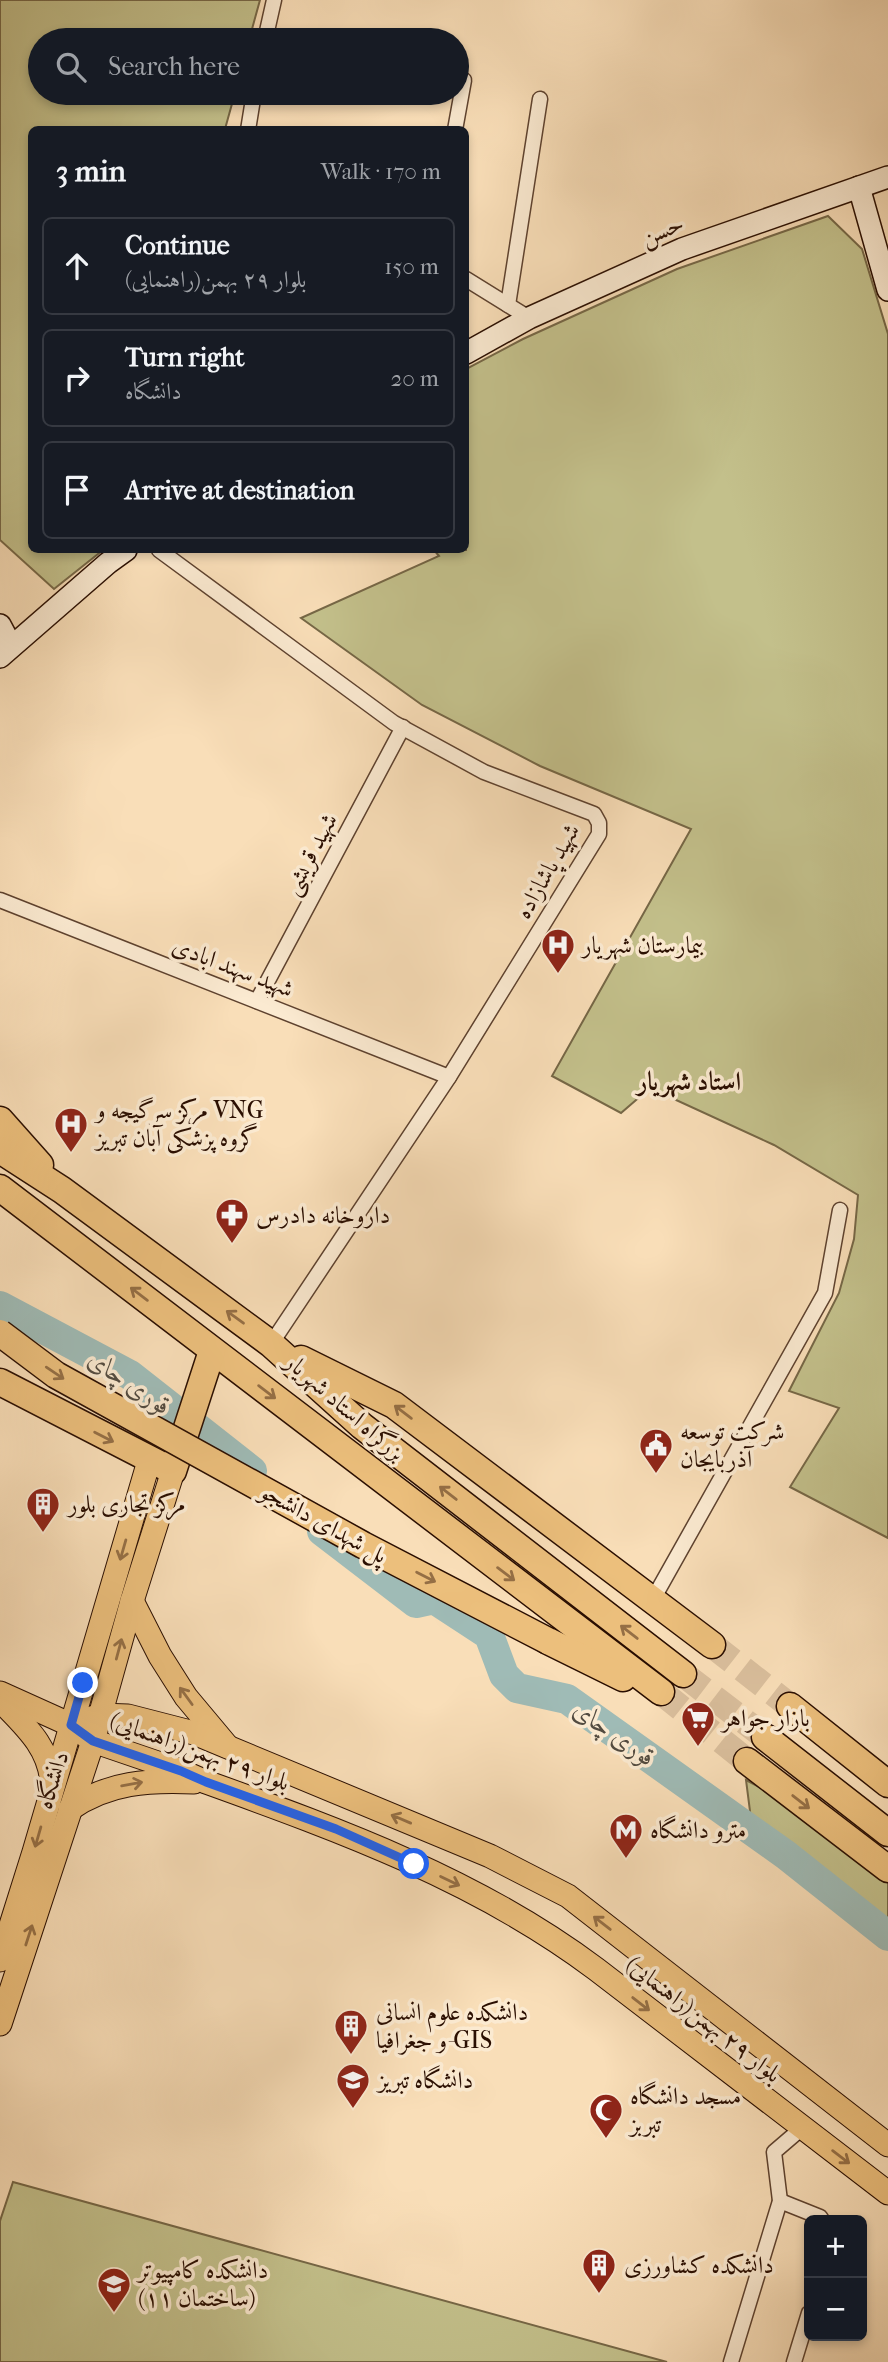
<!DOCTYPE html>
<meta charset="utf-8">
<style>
body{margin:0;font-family:"IM FELL French Canon",Amiri,serif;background:#242831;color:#f1f3f6}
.controls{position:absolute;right:21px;bottom:21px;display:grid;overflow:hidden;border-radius:10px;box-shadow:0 4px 10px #0003}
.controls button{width:63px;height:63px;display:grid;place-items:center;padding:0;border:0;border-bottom:2px solid #363941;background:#171b24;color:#f1f3f6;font:35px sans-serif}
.stop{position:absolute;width:21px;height:21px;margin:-16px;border:5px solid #2563eb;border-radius:50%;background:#fff}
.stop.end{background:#2563eb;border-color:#fff;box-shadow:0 2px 7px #0008}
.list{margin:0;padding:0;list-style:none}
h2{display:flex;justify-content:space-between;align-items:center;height:91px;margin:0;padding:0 28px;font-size:30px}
h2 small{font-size:23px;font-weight:400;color:#9ea1a6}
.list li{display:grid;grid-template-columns:46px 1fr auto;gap:21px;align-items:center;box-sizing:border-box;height:98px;margin:0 14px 14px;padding:0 14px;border:2px solid #363941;border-radius:10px}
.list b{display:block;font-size:26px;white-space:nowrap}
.list p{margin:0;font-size:23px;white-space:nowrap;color:#9ea1a6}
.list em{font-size:23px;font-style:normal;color:#9ea1a6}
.icon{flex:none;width:38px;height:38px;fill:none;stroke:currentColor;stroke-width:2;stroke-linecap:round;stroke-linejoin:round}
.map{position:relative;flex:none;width:888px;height:2362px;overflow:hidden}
.search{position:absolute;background:#171b24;box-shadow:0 4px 10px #0003;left:28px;top:28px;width:441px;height:77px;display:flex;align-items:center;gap:18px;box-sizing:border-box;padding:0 24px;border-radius:38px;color:#9ea1a6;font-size:26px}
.panel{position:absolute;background:#171b24;box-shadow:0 4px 10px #0003;left:28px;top:126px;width:441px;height:427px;border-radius:10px}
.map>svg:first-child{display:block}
.green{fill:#c3c08b;stroke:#766746;stroke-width:2}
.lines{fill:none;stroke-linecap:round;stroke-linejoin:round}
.river{stroke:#9fbbb6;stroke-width:30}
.highway-tunnel{stroke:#dabf9d;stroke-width:26;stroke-dasharray:26 13;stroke-linecap:butt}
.street-casing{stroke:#5e422f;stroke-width:17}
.secondary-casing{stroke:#2a0e01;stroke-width:24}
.primary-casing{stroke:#2a0e01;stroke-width:25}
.highway-casing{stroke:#2a0e01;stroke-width:29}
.street{stroke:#fbead1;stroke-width:14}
.secondary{stroke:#fbead1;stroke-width:21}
.primary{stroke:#ecbf7c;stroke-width:23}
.highway{stroke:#ecbf7c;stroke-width:26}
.highway-bridge-casing{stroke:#2a0e01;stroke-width:29;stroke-linecap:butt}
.highway-bridge{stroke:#ecbf7c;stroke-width:26}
.oneway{stroke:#956f45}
.route{stroke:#2563eb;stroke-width:9}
.labels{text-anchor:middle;stroke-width:7;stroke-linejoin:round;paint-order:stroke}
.street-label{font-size:24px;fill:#2a0e01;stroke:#fbead1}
.poi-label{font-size:24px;fill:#2a0e01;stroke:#fbead1;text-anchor:start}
.neighbourhood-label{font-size:26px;font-weight:bold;fill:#2a0e01;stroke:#fbead1}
.water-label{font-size:26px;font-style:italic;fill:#534b40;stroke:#fbead1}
</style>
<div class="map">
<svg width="888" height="2362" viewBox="0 0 888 2362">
<rect width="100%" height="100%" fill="#f9deb8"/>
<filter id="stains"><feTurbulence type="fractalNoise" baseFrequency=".00286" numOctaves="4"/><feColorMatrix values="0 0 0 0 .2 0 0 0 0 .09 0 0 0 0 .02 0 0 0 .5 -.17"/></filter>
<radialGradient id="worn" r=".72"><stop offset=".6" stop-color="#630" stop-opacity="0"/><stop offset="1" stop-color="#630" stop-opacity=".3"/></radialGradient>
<g class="green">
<path d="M0,0H260L249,40H40V93H235L225,129L32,130V550H103L54,589L0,540Z"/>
<path d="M828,216L862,249L888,334V1538L790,1487L839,1408L789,1391L839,1293L854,1239L858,1195L774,1145L650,1088L621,1113L552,1076L691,829L540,766L422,705L301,618L439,556L434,550H466V369L523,339L677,269Z"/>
<path d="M746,1780L782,1799L888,1881V1928L751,1819Z"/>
<path d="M13,2182L667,2362H0V2221Z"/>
</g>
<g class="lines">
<g class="river">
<path d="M0,1306L130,1375L252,1471"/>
<path d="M322,1531L416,1603L434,1599L489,1635L504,1675L517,1688L567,1699L786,1855L888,1936"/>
</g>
<g class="highway-tunnel">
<path d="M712,1645L790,1706"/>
<path d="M683,1674L765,1737"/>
<path d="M661,1692L747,1761"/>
</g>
<defs>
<g id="street">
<path d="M265,40L274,0"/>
<path d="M248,130L254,93"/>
<path d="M455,130L464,80"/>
<path d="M466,279L529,318"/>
<path d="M508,305L540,99"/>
<path d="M159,550L394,723L484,772L594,814L599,823V834L449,1077L271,1344"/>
<path d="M0,900L449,1077"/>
<path d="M257,1001L403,727"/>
<path d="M652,1601L825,1293L840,1210"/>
<path d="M780,2201L820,2217L822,2220"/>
<path d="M731,2362L780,2201L774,2152L802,2128"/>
<path d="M794,2362L809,2313"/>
</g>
<g id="secondary">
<path d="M859,187L888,290"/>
<path d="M466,353L529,318L682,249L888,177"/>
<path d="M0,625L8,640L6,650"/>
<path d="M0,657L108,563L126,550"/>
</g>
<g id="primary">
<path d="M132,1601L160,1656L186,1697L227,1746"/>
<path d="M0,1693L71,1725L93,1741L181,1771L206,1782C342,1831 479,1881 596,1969L888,2193"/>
<path d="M0,1700C24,1725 50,1747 52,1784"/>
<path d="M71,1725L101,1715L128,1716L194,1733L490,1856L568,1896L888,2145"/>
<path d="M70,1809C108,1782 149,1780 194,1782"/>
<path d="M0,1960L34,1852L149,1461"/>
<path d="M0,2024L93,1741L132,1601L173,1471"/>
</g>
<g id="highway">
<path d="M0,1120L40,1165"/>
<path d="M0,1150L62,1190L271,1344L362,1426L683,1674"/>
<path d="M0,1188L661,1692"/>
<path d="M301,1359L394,1405L712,1645"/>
<path d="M0,1382L173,1471L212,1351"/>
<path d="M548,1641L623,1678"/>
<path d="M790,1706L888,1784"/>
<path d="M765,1737L888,1833"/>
<path d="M747,1761L888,1869"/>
</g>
</defs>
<use href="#street" class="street-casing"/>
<use href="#secondary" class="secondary-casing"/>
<use href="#primary" class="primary-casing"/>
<use href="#highway" class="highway-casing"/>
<use href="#street" class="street"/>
<use href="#secondary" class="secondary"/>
<use href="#primary" class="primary"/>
<use href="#highway" class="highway"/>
<defs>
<path id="highway-bridge" d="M0,1333L56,1375L363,1545L548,1641"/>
</defs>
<use href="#highway-bridge" class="highway-bridge-casing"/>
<use href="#highway-bridge" class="highway-bridge"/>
</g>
<defs><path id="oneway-shaft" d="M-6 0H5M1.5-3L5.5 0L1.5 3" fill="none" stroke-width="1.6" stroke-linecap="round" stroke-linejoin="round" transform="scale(1.75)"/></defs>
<g class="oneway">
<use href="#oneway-shaft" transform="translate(139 1294) rotate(-143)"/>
<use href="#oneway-shaft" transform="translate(235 1317) rotate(-144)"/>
<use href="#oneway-shaft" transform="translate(55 1373) rotate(34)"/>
<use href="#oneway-shaft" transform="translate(267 1392) rotate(37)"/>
<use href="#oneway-shaft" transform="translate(403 1412) rotate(-143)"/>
<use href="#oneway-shaft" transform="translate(104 1437) rotate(27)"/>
<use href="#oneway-shaft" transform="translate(448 1493) rotate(-142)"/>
<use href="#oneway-shaft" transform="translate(123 1550) rotate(106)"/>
<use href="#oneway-shaft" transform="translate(506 1574) rotate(37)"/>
<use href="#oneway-shaft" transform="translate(426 1577) rotate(27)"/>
<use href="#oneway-shaft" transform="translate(629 1632) rotate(-142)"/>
<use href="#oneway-shaft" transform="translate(119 1649) rotate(-75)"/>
<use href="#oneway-shaft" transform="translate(186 1696) rotate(-126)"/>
<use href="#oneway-shaft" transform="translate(132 1784) rotate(-10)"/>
<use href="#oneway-shaft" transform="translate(801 1802) rotate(38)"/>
<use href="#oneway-shaft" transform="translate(401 1819) rotate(-157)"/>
<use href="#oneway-shaft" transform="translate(38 1837) rotate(106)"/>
<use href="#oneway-shaft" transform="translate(450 1881) rotate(26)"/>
<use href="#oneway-shaft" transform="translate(602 1923) rotate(-142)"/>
<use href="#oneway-shaft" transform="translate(29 1935) rotate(-72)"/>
<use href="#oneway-shaft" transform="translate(641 2004) rotate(38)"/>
<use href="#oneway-shaft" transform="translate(841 2157) rotate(37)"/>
</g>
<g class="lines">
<path class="route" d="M83,1683L71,1725L93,1741L181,1771L206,1782L336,1829L414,1864"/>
</g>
<defs>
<symbol id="hospital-pin" viewBox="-11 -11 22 30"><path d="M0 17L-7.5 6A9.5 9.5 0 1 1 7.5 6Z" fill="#8f2418" stroke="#fbead1"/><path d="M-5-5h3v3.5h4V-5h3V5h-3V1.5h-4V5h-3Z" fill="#fff"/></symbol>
<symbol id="pharmacy-pin" viewBox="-11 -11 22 30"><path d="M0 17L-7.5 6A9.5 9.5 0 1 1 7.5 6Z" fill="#8f2418" stroke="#fbead1"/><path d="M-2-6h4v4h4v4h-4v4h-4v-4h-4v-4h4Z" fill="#fff"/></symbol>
<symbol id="civic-pin" viewBox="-11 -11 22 30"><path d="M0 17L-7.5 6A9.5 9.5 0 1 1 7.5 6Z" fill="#8f2418" stroke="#fbead1"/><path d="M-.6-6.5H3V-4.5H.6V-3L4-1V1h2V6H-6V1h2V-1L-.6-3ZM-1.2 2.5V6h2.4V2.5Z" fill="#fff"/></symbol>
<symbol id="building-pin" viewBox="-11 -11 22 30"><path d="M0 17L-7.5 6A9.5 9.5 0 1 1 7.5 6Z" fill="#8f2418" stroke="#fbead1"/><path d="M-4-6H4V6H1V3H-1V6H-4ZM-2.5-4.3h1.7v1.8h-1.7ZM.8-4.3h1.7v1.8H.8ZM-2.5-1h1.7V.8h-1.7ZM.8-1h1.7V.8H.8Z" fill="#fff"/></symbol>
<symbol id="supermarket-pin" viewBox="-11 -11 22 30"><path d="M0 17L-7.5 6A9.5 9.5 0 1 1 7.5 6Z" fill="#8f2418" stroke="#fbead1"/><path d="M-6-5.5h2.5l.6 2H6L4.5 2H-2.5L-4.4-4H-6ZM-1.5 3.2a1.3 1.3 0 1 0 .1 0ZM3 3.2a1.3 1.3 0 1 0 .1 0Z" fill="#fff"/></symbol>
<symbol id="metro-pin" viewBox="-11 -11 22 30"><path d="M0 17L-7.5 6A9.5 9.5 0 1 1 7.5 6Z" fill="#8f2418" stroke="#fbead1"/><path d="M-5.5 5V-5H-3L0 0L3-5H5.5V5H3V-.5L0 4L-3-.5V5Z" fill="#fff"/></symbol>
<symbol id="university-pin" viewBox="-11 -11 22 30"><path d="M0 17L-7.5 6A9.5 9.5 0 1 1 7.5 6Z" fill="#8f2418" stroke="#fbead1"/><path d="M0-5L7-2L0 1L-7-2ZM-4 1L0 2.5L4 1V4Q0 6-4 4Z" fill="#fff"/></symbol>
<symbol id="mosque-pin" viewBox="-11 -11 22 30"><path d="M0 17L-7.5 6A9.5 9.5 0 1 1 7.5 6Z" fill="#8f2418" stroke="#fbead1"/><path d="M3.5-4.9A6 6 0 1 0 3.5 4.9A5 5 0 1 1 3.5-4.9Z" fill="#fff"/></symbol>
</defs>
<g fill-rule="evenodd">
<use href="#hospital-pin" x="539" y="926" width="38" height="52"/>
<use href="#hospital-pin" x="52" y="1105" width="38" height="52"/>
<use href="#pharmacy-pin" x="213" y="1196" width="38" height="52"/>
<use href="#civic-pin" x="637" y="1426" width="38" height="52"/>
<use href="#building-pin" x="24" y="1485" width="38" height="52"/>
<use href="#supermarket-pin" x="679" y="1699" width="38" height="52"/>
<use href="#metro-pin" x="607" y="1811" width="38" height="52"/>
<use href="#building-pin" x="332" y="2007" width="38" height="52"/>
<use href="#university-pin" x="334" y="2061" width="38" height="52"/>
<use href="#mosque-pin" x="587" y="2091" width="38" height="52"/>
<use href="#building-pin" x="580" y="2246" width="38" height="52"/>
<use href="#university-pin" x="95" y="2265" width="38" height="52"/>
</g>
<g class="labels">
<g class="street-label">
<text transform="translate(662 230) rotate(-23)" y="8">حسن</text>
<text transform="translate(310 854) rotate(-62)" y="8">شهید قریشی</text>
<text transform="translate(547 871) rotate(-60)" y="8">شهید پاشازاده</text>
<text transform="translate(233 967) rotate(21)" y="8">شهید سهند ابادی</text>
<text transform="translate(345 1407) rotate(41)" y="8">بزرگراه استاد شهریار</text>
<text transform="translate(324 1523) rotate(29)" y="8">پل شهدای دانشجو</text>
<text transform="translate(200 1751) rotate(20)" y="8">بلوار ٢٩ بهمن(راهنمایی)</text>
<text transform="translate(52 1780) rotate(-72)" y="8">دانشگاه</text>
<text transform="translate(704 2019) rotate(38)" y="8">بلوار ٢٩ بهمن(راهنمایی)</text>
</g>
<g class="poi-label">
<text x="582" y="953">بیمارستان شهریار</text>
<text x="96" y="1118">مرکز سرگیجه و VNG<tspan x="96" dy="28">گروه پزشکی آبان تبریز</tspan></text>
<text x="256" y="1223">داروخانه دادرس</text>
<text x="680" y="1439">شرکت توسعه<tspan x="680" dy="28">آذربایجان</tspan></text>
<text x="68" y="1512">مرکز تجاری بلور</text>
<text x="722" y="1726">بازار جواهر</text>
<text x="650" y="1838">مترو دانشگاه</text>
<text x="376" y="2020">دانشکده علوم انسانی<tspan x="376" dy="28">و جغرافیا-GIS</tspan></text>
<text x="378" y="2088">دانشگاه تبریز</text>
<text x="630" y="2104">مسجد دانشگاه<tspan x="630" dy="28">تبربز</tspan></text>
<text x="624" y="2273">دانشکده کشاورزی</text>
<text x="138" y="2278">دانشکده کامپیوتر<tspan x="138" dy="28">(ساختمان ۱۱)</tspan></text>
</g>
<g class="neighbourhood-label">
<text x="689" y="1090">استاد شهریار</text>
</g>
<g class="water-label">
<text transform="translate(130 1382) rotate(34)" y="9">قوری چای</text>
<text transform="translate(615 1733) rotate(35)" y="9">قوری چای</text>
</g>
</g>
<rect width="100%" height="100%" filter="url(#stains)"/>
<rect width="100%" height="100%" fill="url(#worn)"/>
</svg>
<div class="controls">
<button>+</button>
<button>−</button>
</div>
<div class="stop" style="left:414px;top:1864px"></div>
<div class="stop end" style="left:83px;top:1683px"></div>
<div class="search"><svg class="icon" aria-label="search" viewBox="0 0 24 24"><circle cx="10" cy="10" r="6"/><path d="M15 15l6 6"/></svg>Search here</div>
<section class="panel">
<h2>3 min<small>Walk · 170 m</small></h2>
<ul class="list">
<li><svg class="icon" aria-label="ahead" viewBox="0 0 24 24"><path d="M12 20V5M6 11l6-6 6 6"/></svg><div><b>Continue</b><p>بلوار ٢٩ بهمن(راهنمایی)</p></div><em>150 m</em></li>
<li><svg class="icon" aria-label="right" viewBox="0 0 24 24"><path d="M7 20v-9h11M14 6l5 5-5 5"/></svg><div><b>Turn right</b><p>دانشگاه</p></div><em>20 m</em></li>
<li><svg class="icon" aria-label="arrive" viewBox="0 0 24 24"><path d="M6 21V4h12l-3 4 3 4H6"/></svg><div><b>Arrive at destination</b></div></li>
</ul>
</section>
</div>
